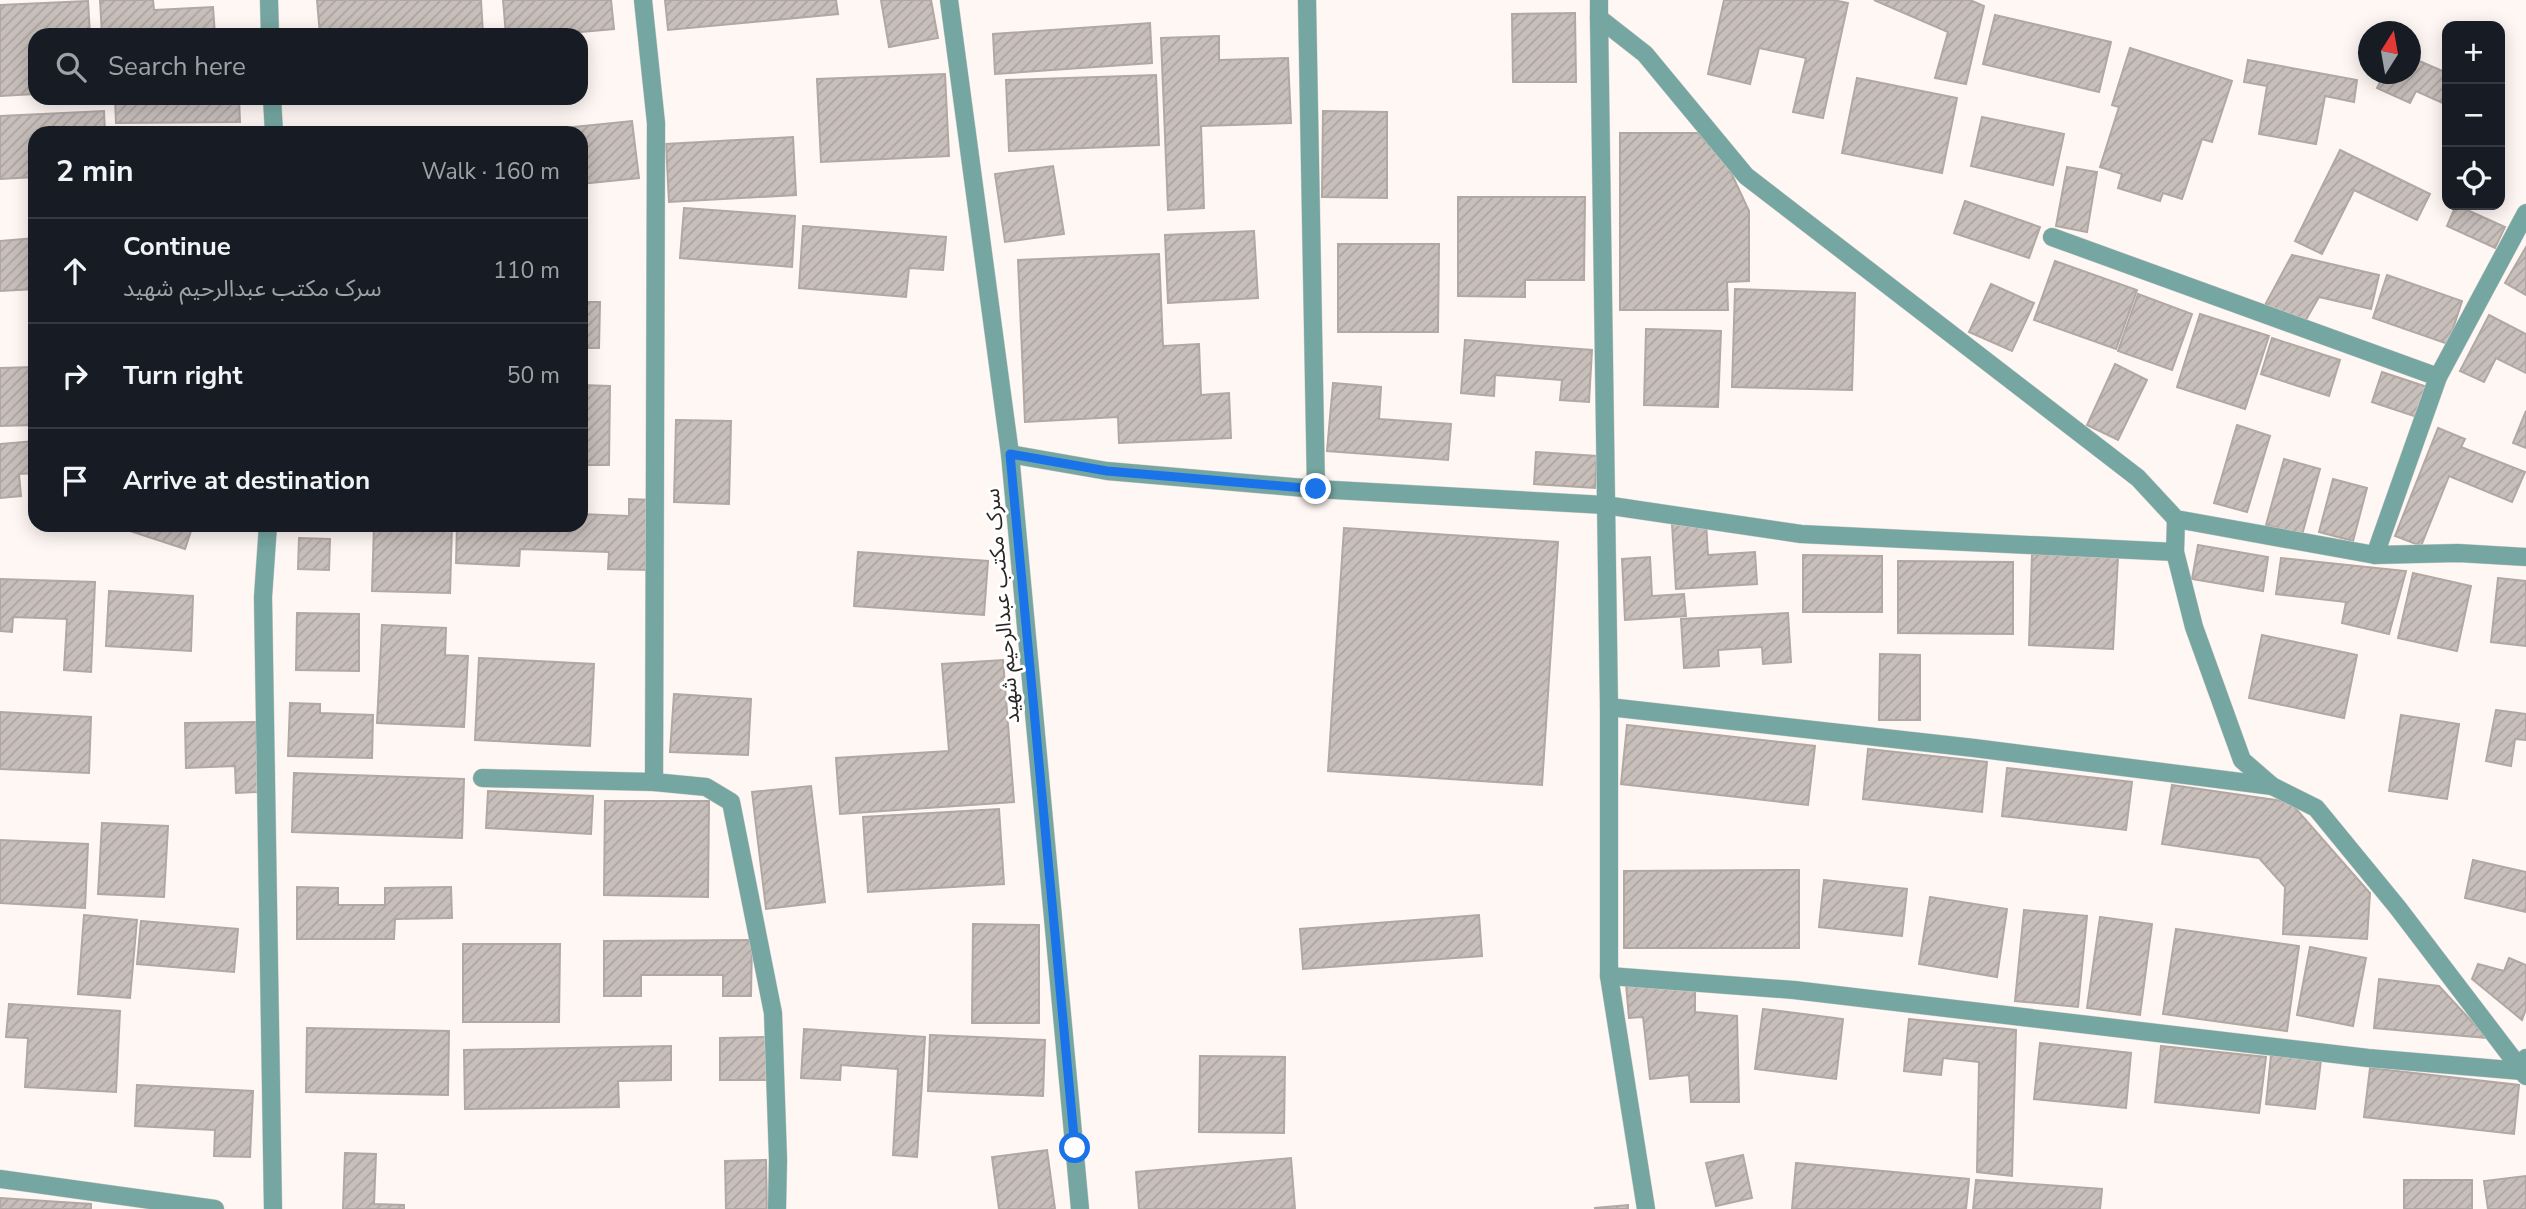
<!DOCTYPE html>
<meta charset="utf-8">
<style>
body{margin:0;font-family:"Nunito Sans","Noto Sans Arabic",sans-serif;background:#242831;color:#f1f3f6}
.controls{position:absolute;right:21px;top:21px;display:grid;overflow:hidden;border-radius:14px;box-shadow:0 4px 18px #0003}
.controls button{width:63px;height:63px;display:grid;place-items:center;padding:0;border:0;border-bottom:2px solid #363941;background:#171b24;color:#f1f3f6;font:35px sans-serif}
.compass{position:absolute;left:2358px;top:21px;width:63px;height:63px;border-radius:50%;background:#171b24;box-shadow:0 4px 18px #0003;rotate:11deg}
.stop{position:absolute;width:21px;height:21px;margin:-16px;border:5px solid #1a73e8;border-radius:50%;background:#fff}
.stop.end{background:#1a73e8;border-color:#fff;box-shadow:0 2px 7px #0008}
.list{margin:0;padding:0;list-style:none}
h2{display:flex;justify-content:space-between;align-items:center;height:91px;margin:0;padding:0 28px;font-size:30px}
h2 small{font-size:23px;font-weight:400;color:#9ea1a6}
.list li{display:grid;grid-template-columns:46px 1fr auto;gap:21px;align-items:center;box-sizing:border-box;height:105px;padding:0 28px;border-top:2px solid #363941}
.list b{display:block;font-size:26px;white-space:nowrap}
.list p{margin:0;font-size:23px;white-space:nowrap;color:#9ea1a6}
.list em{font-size:23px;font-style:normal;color:#9ea1a6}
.icon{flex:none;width:38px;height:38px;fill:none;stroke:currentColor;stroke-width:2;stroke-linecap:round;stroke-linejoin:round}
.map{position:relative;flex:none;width:2526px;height:1209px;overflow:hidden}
.search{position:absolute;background:#171b24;box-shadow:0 4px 18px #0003;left:28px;top:28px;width:560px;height:77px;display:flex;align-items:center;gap:18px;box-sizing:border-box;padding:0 24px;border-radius:21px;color:#9ea1a6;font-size:26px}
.panel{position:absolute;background:#171b24;box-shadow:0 4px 18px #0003;left:28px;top:126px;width:560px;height:406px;border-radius:21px}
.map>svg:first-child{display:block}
.building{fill:url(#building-hatch);stroke:#b1a8a4;stroke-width:2}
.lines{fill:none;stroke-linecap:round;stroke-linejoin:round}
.street-casing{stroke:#d8d1ce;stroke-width:19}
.street{stroke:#75a6a1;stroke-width:18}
.route{stroke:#1a73e8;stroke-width:9}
.labels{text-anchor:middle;stroke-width:6;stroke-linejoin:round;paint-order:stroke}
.street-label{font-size:21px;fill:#2a2625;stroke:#fff}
</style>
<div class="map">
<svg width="2526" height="1209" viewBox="0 0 2526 1209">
<defs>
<pattern id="building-hatch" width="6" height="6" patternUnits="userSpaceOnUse" patternTransform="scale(1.75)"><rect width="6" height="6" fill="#c8bfbb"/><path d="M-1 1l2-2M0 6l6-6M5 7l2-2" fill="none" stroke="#aca4a1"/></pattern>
</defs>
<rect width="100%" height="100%" fill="#fef7f3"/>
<g class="building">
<path d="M100,0H153L154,10L213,7L215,35H102Z"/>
<path d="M317,0H481L483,35H320Z"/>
<path d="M503,0H611L614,29L546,35H506Z"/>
<path d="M665,0H836L838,14L668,30Z"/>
<path d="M881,0H931L938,38L889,47Z"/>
<path d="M1724,0H1833L1848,3L1823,118L1793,112L1806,58L1759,48L1750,84L1708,74Z"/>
<path d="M1874,0H1970L1984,6L1966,84L1935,78L1948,32Z"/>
<path d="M88,1L90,35H35V94L0,96V5Z"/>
<path d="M1575,13L1576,82H1513L1512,14Z"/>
<path d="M1995,15L2111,42L2099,92L1983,64Z"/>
<path d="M1150,23L1152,63L995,74L993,34Z"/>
<path d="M1219,36V60L1288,58L1291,123L1201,126L1204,208L1168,210L1161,38Z"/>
<path d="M2130,48L2232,81L2212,142L2202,139L2182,199L2163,193L2160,201L2118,188L2122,174L2100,167L2119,107L2112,105Z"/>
<path d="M2410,57L2447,73V105L2416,91L2410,103L2377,88L2384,74H2410Z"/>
<path d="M2248,60L2357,80L2354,102L2325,96L2316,144L2259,134L2267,86L2244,82Z"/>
<path d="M945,74L949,156L821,162L817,79Z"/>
<path d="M1156,75L1159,145L1009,151L1006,80Z"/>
<path d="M1857,78L1957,98L1942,173L1842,153Z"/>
<path d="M115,98H239L240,122L116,123Z"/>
<path d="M104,111L105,133H35V177L0,179V116Z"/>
<path d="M1323,111L1387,112V198L1322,197Z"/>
<path d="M1982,117L2064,134L2053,185L1971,166Z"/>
<path d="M632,121L639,178L581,184V133H514Z"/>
<path d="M1620,133H1698L1728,166L1749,211V281L1727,282L1728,310H1620Z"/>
<path d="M793,137L796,195L669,202L666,144Z"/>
<path d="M2340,150L2430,194L2417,220L2354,190L2322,254L2295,241Z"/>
<path d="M1053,166L1064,234L1005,242L995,174Z"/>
<path d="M2067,167L2097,172L2087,232L2056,226Z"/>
<path d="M1458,197H1585L1584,280H1525V297L1458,296Z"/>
<path d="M1965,201L2040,227L2029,258L1954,233Z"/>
<path d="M2456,205L2505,227L2495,248L2447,226Z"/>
<path d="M684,208L795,216L792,267L680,258Z"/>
<path d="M803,226L946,237L943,270L909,268L906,297L799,288Z"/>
<path d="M1254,231L1258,298L1168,303L1165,235Z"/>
<path d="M35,238V289L0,291V241Z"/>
<path d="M1338,244H1439L1438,332H1338Z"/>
<path d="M2526,247V295L2505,283Z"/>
<path d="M1159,254L1163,346L1199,344L1201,395L1229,393L1231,438L1119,443L1118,417L1025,422L1018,260Z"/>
<path d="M2292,255L2379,275L2371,309L2319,297L2303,325L2265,305Z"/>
<path d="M2055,261L2137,290L2116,349L2034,320Z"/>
<path d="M2387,275L2462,301L2448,344L2373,318Z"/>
<path d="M1991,284L2034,303L2012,351L1969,332Z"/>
<path d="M1735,289L1855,293L1852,390L1732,387Z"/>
<path d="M2138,294L2192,314L2172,370L2118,351Z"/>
<path d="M581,302H600L599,348H581Z"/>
<path d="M2200,314L2269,336L2245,409L2177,387Z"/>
<path d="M2489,315L2526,334V373L2496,358L2484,382L2460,371Z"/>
<path d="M1646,329L1721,331L1718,407L1644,405Z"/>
<path d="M2272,338L2340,360L2329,396L2261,374Z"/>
<path d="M1465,340L1592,350L1589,402L1560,400L1562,380L1495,375L1494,396L1461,393Z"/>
<path d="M2115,364L2147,380L2118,440L2087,425Z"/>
<path d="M35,367V425L0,426V368Z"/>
<path d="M2382,372L2427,387L2417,417L2372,402Z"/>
<path d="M1333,383L1381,387L1379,419L1451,424L1448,460L1327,451Z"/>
<path d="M581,385L610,386L609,465H581Z"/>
<path d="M2526,411V448L2513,443Z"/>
<path d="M676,420L731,421L729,504L674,502Z"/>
<path d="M2237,425L2270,436L2247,512L2214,503Z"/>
<path d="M2438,428L2465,439L2461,447L2525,472L2512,502L2449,476L2421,546L2395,536Z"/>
<path d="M35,441V473L19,474L21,496L0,498V444Z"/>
<path d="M1536,452L1597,456L1595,488L1534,484Z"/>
<path d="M2284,459L2320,469L2302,535L2266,525Z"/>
<path d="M2333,479L2367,488L2353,541L2319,532Z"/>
<path d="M629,499L653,500L650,570L608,569L609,552L520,549L519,566L456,563L457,525H581V514L629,516Z"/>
<path d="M1706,522L1708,555L1755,552L1757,584L1676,589L1672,524Z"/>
<path d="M112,525H193L185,549Z"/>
<path d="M374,525H452L450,593L372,591Z"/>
<path d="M1344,528L1558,542L1542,785L1328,771Z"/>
<path d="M299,538L330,539L329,570L298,569Z"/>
<path d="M2198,545L2268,557L2263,591L2192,579Z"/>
<path d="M858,552L988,561L984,615L854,606Z"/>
<path d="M2032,554L2118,557L2113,649L2029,645Z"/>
<path d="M1803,555L1882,556V612H1803Z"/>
<path d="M1650,557L1652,596L1684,594L1686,616L1625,620L1622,559Z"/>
<path d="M2281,558L2406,571L2389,634L2342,623L2346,602L2276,594Z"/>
<path d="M1898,561L2013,562V634L1898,633Z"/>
<path d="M2413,573L2471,586L2457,651L2398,638Z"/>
<path d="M2498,578L2526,581V646L2491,642Z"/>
<path d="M0,579L95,582L91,672L64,670L67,619L13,617L12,632L0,631Z"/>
<path d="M109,591L193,596L191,651L106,646Z"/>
<path d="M297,613L359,614V671L296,670Z"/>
<path d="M1788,613L1791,662L1763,664L1762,647L1718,650L1719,666L1684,668L1681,619Z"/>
<path d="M382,625L446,628L445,655L468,656L464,727L377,723Z"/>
<path d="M2262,635L2357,655L2344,718L2249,698Z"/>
<path d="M1880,654L1920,655V720H1879Z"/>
<path d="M479,658L594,664L590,746L475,740Z"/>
<path d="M1003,660L1014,802L840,814L836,758L949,751L942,664Z"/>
<path d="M674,694L751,699L748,755L670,752Z"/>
<path d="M290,703L320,704V713L373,715L372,758L288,756Z"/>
<path d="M2496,710L2526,714V740L2515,739L2511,766L2486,761Z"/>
<path d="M0,712L91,717L89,773L0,769Z"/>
<path d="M2401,715L2459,724L2447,799L2389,791Z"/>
<path d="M256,722L258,792L236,793L235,766L186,768L185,723Z"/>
<path d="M1627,725L1815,746L1808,805L1621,784Z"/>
<path d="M1868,749L1987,762L1982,812L1863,799Z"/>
<path d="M2007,768L2132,782L2126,830L2002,816Z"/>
<path d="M294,773L464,779L462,838L292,832Z"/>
<path d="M2172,785L2290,802L2370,893L2367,939L2283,934L2285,887L2259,858L2162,844Z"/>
<path d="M811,786L825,902L766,909L752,792Z"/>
<path d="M488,791L593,796L591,834L486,828Z"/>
<path d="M605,801H709L708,897L604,895Z"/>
<path d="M999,809L1004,884L868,892L863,817Z"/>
<path d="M102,823L168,826L164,897L98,894Z"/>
<path d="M0,840L88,844L85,908L0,903Z"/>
<path d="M2473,860L2526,872V912L2465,898Z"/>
<path d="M1799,870V948H1624V871Z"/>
<path d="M1824,880L1907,889L1902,936L1819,927Z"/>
<path d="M297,887L338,888V905H385V888L451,887L452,918L395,919L394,939H297Z"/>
<path d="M1930,897L2007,909L1997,977L1919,964Z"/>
<path d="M2024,910L2087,916L2078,1007L2015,1001Z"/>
<path d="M84,915L137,920L130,998L78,994Z"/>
<path d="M1479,915L1482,956L1303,969L1300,929Z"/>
<path d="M2100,917L2152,924L2140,1015L2087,1008Z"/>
<path d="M141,921L238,929L234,972L137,964Z"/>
<path d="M973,924L1039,925V1023H972Z"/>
<path d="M2176,929L2299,946L2287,1031L2163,1014Z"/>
<path d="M752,940L751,996H723V975H641V996H604V941Z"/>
<path d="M463,944H560L559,1022H463Z"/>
<path d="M2310,947L2366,958L2353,1026L2297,1015Z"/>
<path d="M2509,958L2526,965V1009L2522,1020L2472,979L2478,964L2504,971Z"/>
<path d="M2379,979L2439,986L2487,1038L2374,1028Z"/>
<path d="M1626,984L1695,991V1012L1737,1016L1739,1102H1691L1689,1075L1650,1079L1643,1017L1629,1018Z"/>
<path d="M9,1004L120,1011L116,1092L25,1087L28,1038L6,1037Z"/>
<path d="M1763,1009L1843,1019L1836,1079L1755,1069Z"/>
<path d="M1909,1019L2016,1030L2012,1176L1977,1172L1979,1062L1943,1058L1941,1075L1904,1071Z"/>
<path d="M307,1028L449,1031L448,1095L306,1092Z"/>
<path d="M804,1029L925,1037L917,1157L893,1155L898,1069L841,1065L840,1080L801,1078Z"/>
<path d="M930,1035L1045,1040L1043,1096L928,1091Z"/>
<path d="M769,1037L770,1080H720V1038Z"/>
<path d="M2040,1043L2131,1053L2126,1108L2034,1099Z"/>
<path d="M671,1046V1080L618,1081L619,1107L465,1109L464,1050Z"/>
<path d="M2161,1046L2266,1057L2259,1113L2155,1102Z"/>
<path d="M2271,1055L2321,1060L2315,1109L2266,1104Z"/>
<path d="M1200,1056L1285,1057L1284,1133L1199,1132Z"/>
<path d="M2370,1068L2519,1085L2514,1134L2364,1117Z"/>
<path d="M137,1085L253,1091L250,1157L214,1156L215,1130L135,1126Z"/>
<path d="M1047,1150L1055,1209H999L992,1157Z"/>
<path d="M345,1153L376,1154L374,1204L404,1205V1209H343Z"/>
<path d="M1743,1155L1752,1198L1716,1206L1706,1163Z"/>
<path d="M1291,1158L1295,1209H1139L1136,1172Z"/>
<path d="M766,1160L767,1209H726L725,1161Z"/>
<path d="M1796,1163L1969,1179L1966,1209H1792Z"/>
<path d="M2526,1176V1209H2488L2484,1181Z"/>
<path d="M1976,1180L2102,1189L2100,1209H1973Z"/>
<rect x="2404" y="1180" width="68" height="29"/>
<path d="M0,1198L91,1204V1209H0Z"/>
<path d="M1628,1205V1209H1595V1208Z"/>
</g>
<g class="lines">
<defs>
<g id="street">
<path d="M269,0L270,35"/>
<path d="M643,0L656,123L654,782"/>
<path d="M949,0L1010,454L1080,1209"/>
<path d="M1307,0L1316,489"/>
<path d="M1599,0V18L1645,54L1746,176L2138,478L2176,519L2375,555L2458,553L2526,557"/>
<path d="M1599,18L1609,707V976L1646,1209"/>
<path d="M272,98L274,133"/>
<path d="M2052,237L2438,377"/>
<path d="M1010,454L1107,471L1316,489L1605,505L1801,534L2175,552"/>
<path d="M2176,519L2175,552L2194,627L2242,760L2272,786L2316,808L2398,908L2526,1076"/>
<path d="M268,525L263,597L273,1209"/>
<path d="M2375,555L2438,377L2526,213"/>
<path d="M1609,707L1974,748L2272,786"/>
<path d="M482,778L654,782L706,787L731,802L773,1013L778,1159L777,1209"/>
<path d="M1609,976L1794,990L2368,1058L2522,1071L2526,1058"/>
<path d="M0,1179L215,1209"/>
</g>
</defs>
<use href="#street" class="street-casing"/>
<use href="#street" class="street"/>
</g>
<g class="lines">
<path class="route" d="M1075,1148L1010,454L1107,471L1316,489"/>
</g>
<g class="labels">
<g class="street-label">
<text transform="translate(1002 606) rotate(-95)" y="7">سرک مکتب عبدالرحیم شهید</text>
</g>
</g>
</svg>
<div class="controls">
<button>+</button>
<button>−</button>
<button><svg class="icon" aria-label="locate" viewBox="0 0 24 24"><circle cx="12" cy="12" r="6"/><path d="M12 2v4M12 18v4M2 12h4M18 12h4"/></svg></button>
</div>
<svg class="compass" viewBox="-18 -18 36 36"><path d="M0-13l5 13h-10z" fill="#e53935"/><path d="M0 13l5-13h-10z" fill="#9ea1a6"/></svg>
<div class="stop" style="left:1075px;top:1148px"></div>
<div class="stop end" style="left:1316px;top:489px"></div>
<div class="search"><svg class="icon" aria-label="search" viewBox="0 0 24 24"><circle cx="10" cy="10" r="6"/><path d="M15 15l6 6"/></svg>Search here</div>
<section class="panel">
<h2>2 min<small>Walk · 160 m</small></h2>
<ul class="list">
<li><svg class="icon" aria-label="ahead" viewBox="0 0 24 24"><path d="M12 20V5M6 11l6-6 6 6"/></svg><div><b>Continue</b><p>سرک مکتب عبدالرحیم شهید</p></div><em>110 m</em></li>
<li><svg class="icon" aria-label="right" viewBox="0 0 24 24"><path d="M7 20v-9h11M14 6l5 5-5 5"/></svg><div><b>Turn right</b></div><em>50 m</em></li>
<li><svg class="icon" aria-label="arrive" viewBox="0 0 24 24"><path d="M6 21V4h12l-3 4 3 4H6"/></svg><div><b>Arrive at destination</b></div></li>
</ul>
</section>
</div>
